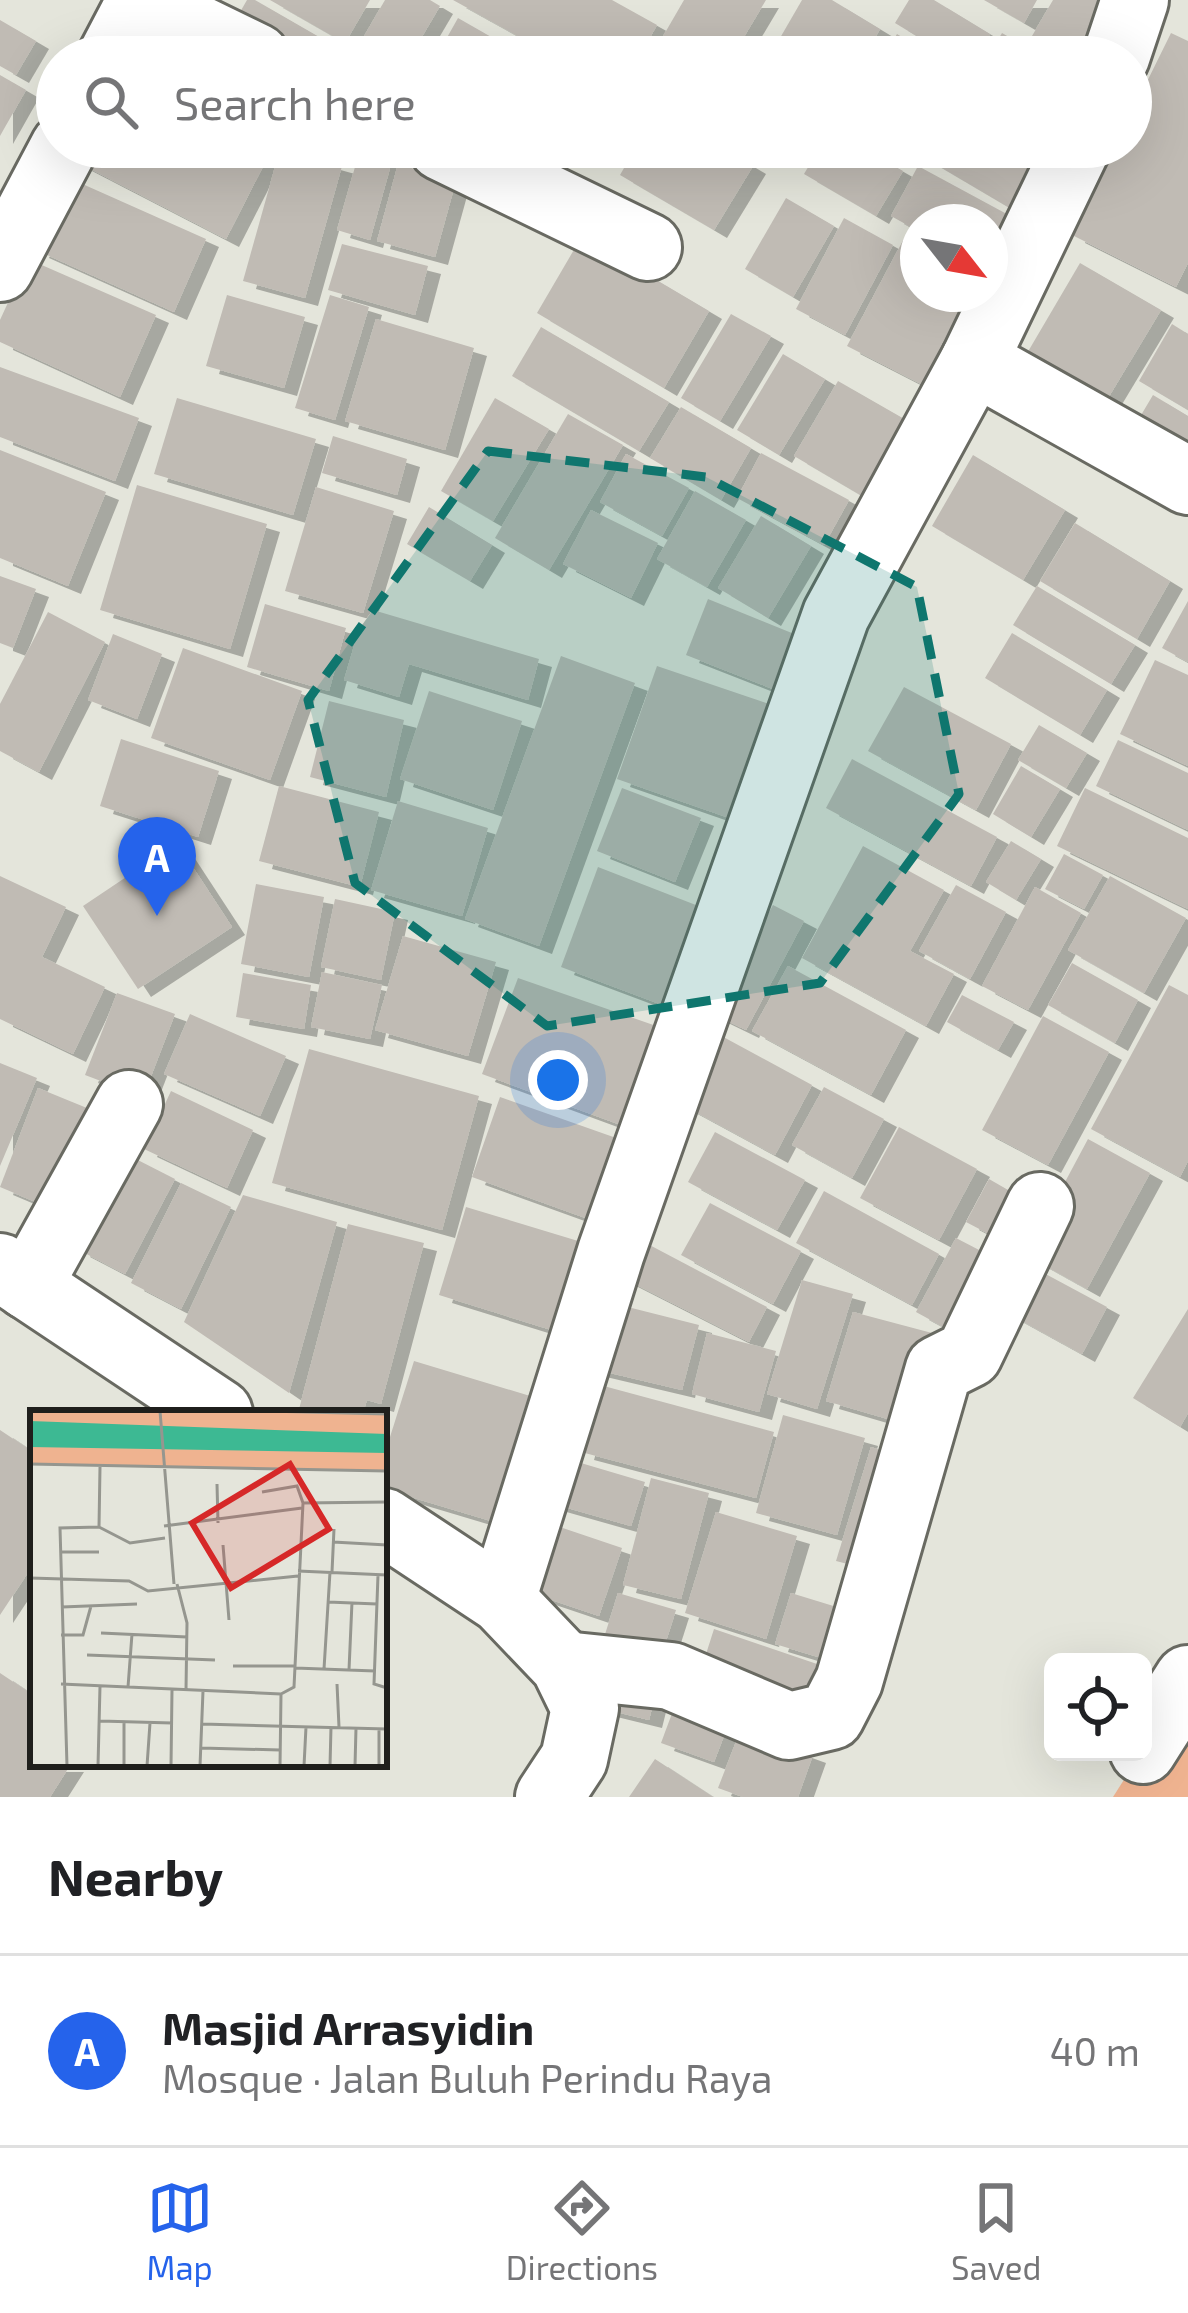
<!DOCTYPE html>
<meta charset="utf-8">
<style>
body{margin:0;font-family:"Exo 2",sans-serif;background:#f6f6f6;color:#202124}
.controls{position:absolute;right:36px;bottom:36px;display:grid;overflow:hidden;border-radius:18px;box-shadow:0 12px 48px #0002}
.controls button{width:108px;height:108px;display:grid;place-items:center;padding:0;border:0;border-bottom:3px solid #e0e0e0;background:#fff;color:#202124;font:60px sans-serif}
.compass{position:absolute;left:900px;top:204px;width:108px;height:108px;border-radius:50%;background:#fff;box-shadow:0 12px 48px #0002;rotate:121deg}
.you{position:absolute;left:558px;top:1080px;width:42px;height:42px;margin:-30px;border:9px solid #fff;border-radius:50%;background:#1a73e8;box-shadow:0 0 0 18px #1a73e833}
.badge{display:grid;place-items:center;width:78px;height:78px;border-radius:50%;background:#2563eb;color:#fff;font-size:39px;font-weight:700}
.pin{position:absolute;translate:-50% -99px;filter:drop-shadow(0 3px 6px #0008)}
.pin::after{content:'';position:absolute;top:63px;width:42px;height:36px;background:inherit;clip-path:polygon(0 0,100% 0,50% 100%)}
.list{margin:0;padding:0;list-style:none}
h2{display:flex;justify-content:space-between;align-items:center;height:156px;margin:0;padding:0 48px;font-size:51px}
h2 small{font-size:39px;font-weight:400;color:#757577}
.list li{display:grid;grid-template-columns:78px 1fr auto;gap:36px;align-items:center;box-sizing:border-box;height:192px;padding:0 48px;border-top:3px solid #e0e0e0}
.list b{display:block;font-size:45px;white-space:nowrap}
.list p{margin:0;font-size:39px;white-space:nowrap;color:#757577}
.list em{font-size:39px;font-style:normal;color:#757577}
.icon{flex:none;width:66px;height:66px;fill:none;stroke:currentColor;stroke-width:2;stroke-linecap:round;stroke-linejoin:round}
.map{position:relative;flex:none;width:1188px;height:1797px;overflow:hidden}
.search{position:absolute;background:#fff;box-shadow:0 12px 48px #0002;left:36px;right:36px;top:36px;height:132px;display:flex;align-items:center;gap:30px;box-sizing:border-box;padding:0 42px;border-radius:66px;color:#757577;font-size:45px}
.sheet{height:348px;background:#fff}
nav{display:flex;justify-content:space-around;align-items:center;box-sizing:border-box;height:168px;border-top:3px solid #e0e0e0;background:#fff;font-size:33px;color:#757577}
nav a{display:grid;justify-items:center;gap:6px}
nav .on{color:#2563eb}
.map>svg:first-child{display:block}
.green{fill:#efb390}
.building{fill:#c0bbb4;filter:url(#shadow)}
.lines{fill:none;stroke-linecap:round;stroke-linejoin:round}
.minor-casing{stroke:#696a62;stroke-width:72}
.minor{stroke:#fff;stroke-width:66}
.marked{fill:#0f766e;fill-opacity:0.2;stroke:#0f766e;stroke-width:9;stroke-dasharray:24 15;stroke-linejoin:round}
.inset-road{fill:none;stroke:#95968f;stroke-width:3}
.view{fill:#d62828;fill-opacity:0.15;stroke:#d62828;stroke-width:6}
.inset-edge{fill:none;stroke:#1f1f1c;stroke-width:6}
</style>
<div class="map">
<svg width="1188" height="1797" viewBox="0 0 1188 1797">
<defs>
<filter id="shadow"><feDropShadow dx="13" dy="8" stdDeviation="0" flood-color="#0004"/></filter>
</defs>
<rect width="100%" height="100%" fill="#e4e5db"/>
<path class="green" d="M1188,1679V1797H1113Z"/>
<g class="building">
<path d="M247,0H255L340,49L336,57H270L228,33Z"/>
<path d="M270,0H370L345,43Z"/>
<path d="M385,0H430L440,6L410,57H352Z"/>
<path d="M453,0H612L657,25L639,57H556Z"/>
<path d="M684,0H766L732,57H651Z"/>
<path d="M802,0H832L880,29L864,57H769Z"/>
<path d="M909,0H934L990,34L976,57H951L895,23Z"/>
<path d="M984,0H1037L1024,23Z"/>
<path d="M1053,0H1126L1092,57H1067L1032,36Z"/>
<path d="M458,18L512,49L508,57H436Z"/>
<path d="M0,20L36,41L16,75L0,66Z"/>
<path d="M1002,33L1044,57H988Z"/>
<path d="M1171,33L1188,41V263L1176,287L1072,235L1115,147H1131V114Z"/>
<path d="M897,34L935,57H883Z"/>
<path d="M0,75L26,90L0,136Z"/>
<path d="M85,147H273L226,239L77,162Z"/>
<path d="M636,147H721L753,166L714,230L620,175Z"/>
<path d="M820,147H861L903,171L876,216L804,174Z"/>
<path d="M918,147H1026L1046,159L1015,211L915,152Z"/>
<path d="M280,149L342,166L305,298L243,281Z"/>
<path d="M359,153L392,161L370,240L337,230Z"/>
<path d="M398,164L456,181L435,257L377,241Z"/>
<path d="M918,166L1016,219L990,267V222H918V231L891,216Z"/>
<path d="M69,178L206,239L174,312L36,250Z"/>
<path d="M786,198L834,226L793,297L745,269Z"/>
<path d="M844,218L893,245L845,335L796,309Z"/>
<path d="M908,231L918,236V294H978L929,388L847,346Z"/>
<path d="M582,236L709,311L664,388L537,313Z"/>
<path d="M342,244L428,266L415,315L328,290Z"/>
<path d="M28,259L156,315L120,397L0,342V320Z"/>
<path d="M1080,263L1161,310L1105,403L1026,355Z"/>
<path d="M227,295L305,317L284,388L206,366Z"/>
<path d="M330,295L369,307L335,420L295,408Z"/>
<path d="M731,314L771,336L720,421L681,398Z"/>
<path d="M376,319L474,348L445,450L345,421Z"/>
<path d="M1172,324L1188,334V410L1139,381Z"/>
<path d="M541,327L669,402L639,451L512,376Z"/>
<path d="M783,354L825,379L779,455L737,430Z"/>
<path d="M0,367L139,418L115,481L0,437Z"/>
<path d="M838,381L913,424L869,500L794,456Z"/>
<path d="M1153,395L1188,416V473L1128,437Z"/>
<path d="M177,398L316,439L293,515L154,474Z"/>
<path d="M495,398L549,429L493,521L441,491Z"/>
<path d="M681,407L751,448L721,500L650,458Z"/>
<path d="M568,414L623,445L549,570L495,538Z"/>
<path d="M333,436L407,459L397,495L322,473Z"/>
<path d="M0,450L106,492L68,586L0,558Z"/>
<path d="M761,453L849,500L824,545L737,498Z"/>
<path d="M626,454L689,488L662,536L600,502Z"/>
<path d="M973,455L1065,510L1023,580L932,526Z"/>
<path d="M137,485L267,524L230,649L100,610Z"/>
<path d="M316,487L394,511L363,613L285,591Z"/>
<path d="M695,491L746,520L707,587L657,559Z"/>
<path d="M429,507L492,545L470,581L407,544Z"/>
<path d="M591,510L658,543L631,598L563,564Z"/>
<path d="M761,516L811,546L768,618L718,588Z"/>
<path d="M1075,523L1170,581L1137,639L1040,581Z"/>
<path d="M0,576L36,589L13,648L0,643Z"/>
<path d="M1037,586L1135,645L1111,684L1013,625Z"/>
<path d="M708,599L814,642L793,697L686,655Z"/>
<path d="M1188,601V662L1162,648Z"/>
<path d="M265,604L346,628L329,691L247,667Z"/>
<path d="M373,610L539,659L528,700L409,664L399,697L344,680L359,629Z"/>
<path d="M48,612L105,642L39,772L0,751V704Z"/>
<path d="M1012,633L1107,690L1080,735L985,678Z"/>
<path d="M113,634L162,654L137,719L88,700Z"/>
<path d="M183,648L302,691L270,780L151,738Z"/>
<path d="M561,656L635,683L539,946L465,919Z"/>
<path d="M1155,660L1188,675V766L1120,734Z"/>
<path d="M657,666L775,706L735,820L617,779Z"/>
<path d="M904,687L1011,744L976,810L868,751Z"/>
<path d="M429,691L522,721L493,810L400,779Z"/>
<path d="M329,701L404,720L386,797L310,777Z"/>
<path d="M1039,725L1087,753L1066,788L1018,760Z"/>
<path d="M121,739L219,771L198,837L100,806Z"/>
<path d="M1118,740L1188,773V830L1096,786Z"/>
<path d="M852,759L997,837L971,886L826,808Z"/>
<path d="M1021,766L1060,789L1031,837L993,814Z"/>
<path d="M279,786L379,812L360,887L259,861Z"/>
<path d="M622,788L701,818L675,882L597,851Z"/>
<path d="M1085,788L1188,838V909L1057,846Z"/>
<path d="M398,801L488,828L462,916L371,890Z"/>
<path d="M1011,841L1041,859L1016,900L986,882Z"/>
<path d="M177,843L232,927L138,989L83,906Z"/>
<path d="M863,846L944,890L910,951L954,974L926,1026L802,958Z"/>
<path d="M1064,854L1103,875L1084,909L1045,889Z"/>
<path d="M598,867L701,907L665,1006L561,967Z"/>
<path d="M0,876L66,907L42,957L105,987L73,1054L0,1019Z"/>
<path d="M1110,876L1186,918L1144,993L1068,950Z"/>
<path d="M256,884L324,897L309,977L241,964Z"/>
<path d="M956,885L1006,912L970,979L919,951Z"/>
<path d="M1035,887L1081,913L1028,1010L982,986Z"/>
<path d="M335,899L395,912L381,980L321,967Z"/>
<path d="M773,905L804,921L746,1030L713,1014Z"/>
<path d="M403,936L496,962L468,1056L375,1030Z"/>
<path d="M1072,963L1138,1000L1115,1043L1048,1005Z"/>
<path d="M788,966L906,1030L871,1095L752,1031Z"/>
<path d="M322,972L382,985L370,1039L311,1027Z"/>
<path d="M243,973L311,985L304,1029L236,1017Z"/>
<path d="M518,978L665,1029L629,1128L482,1074Z"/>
<path d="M1169,985L1188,995V1161L1180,1177L1091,1129Z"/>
<path d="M117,993L175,1014L143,1097L85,1075Z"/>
<path d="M962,995L1014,1022L998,1050L947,1022Z"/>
<path d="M190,1014L286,1056L260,1116L164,1074Z"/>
<path d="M1043,1016L1109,1052L1048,1165L982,1130Z"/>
<path d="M716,1033L812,1085L775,1155L679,1103Z"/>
<path d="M309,1049L479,1096L442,1230L272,1183Z"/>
<path d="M0,1063L37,1078L0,1166Z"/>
<path d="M824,1087L884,1119L852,1178L792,1145Z"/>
<path d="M38,1088L104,1115L64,1214L0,1187Z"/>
<path d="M171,1091L253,1130L227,1188L144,1149Z"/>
<path d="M500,1097L619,1139L591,1220L472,1177Z"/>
<path d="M899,1127L977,1169L939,1240L860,1198Z"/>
<path d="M715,1132L805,1180L777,1230L688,1182Z"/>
<path d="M1088,1139L1150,1173L1087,1289L1026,1255Z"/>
<path d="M126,1154L175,1179L125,1274L77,1249Z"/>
<path d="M989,1179L1029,1202L1006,1243L966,1222Z"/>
<path d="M181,1183L231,1207L181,1309L131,1283Z"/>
<path d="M824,1191L939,1254L912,1305L796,1243Z"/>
<path d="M243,1195L337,1222L289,1393L184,1322Z"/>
<path d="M710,1203L801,1251L773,1304L681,1255Z"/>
<path d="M466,1207L588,1244L561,1333L439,1295Z"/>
<path d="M348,1224L424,1243L381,1404L367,1400L363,1413H298Z"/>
<path d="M956,1238L1008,1265L967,1340L916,1312Z"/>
<path d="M642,1241L767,1307L749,1342L623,1278Z"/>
<path d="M1027,1264L1107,1307L1082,1354L1002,1310Z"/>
<path d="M802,1280L853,1294L817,1409L767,1394Z"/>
<path d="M604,1301L699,1325L682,1390L589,1368Z"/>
<path d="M1188,1309V1413L1180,1427L1133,1398Z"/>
<path d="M853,1312L932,1333L905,1424L826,1401Z"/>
<path d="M707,1333L776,1351L759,1412L692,1394Z"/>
<path d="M414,1361L550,1402L511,1527L384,1489V1456Z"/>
<path d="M600,1385L774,1432L756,1498L581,1452Z"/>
<path d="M783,1415L865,1438L837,1535L756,1513Z"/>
<path d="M0,1430L33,1452V1565L0,1615Z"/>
<path d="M871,1447L901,1457L867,1569L836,1561Z"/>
<path d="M564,1458L645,1482L631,1526L550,1503Z"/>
<path d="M651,1478L709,1493L681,1599L623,1585Z"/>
<path d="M716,1512L797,1536L766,1639L685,1613Z"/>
<path d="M545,1522L622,1548L599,1616L522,1590Z"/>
<path d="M618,1593L676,1610L659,1663L602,1644Z"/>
<path d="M791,1593L853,1612L838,1663L775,1644Z"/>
<path d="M714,1629L817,1664L802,1711L699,1676Z"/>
<path d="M0,1673L33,1695V1764H71L50,1797H0Z"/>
<path d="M611,1682L656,1692L649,1720L604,1709Z"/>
<path d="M674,1708L727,1728L714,1762L661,1743Z"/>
<path d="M741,1729L813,1755L798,1797H743L718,1788Z"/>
<path d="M655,1759L713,1797H629Z"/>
</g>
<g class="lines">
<defs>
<g id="minor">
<path d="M139,0L256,57"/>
<path d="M111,57L141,0"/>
<path d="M1116,57L1135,0"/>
<path d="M442,147L648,247"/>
<path d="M0,268L64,147"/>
<path d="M974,361L1188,481"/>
<path d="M0,1267L219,1413"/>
<path d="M28,1286L129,1104"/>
<path d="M384,1522L502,1600L564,1665L585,1708L574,1759L549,1797"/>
<path d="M502,1600L611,1252L836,615L974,361L1077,147"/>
<path d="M564,1665L671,1676L789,1726L831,1716L849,1681L939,1369L969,1354L1040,1206"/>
<path d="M1143,1750L1188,1679"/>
</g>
</defs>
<use href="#minor" class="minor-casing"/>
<use href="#minor" class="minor"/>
</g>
<path class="marked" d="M488,451L706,477L917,587L959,794L820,983L547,1026L355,883L308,700Z"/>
<g transform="translate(30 1410)">
<rect width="357" height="357" fill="#e4e5db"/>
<path d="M0,1H357V61L0,54Z" fill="#efb390"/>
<path d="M0,11L357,24V43L0,37Z" fill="#3db993"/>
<path class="inset-road" d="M130,1L144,174M236,1L357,4M0,54L357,61M187,74L188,113M232,82L267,76L273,93M134,116L272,98M69,117L100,133L135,128M69,117L70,57M303,132L357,135M193,135L199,210M31,142H69M268,161L357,165M302,162L304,119M348,165L344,274L357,278M0,168L99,171L118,181L268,166M147,174L157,213L156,280M298,192L347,194M32,197L107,194M71,223L157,227M31,225H53L61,196M57,245L185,250M203,256H265M265,258L345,261M294,259L300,162M319,260L322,192M31,274L251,284M307,274L309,317M98,277L102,224M251,284L264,277L273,93L357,92M70,311L142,313M172,314L357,319M171,338L250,340M37,356L30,118L69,117M68,356L70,276M94,356V312M117,356L120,313M141,356L142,280M170,356L173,281M250,356L251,284M274,356L276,317M300,356L301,317M325,356L326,318M349,356V319"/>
<path class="view" d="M260,54L299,119L201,178L162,113Z"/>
<rect width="357" height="357" class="inset-edge"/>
</g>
</svg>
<div class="controls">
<button><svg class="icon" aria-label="locate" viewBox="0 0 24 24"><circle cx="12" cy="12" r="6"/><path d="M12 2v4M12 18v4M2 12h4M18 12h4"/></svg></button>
</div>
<svg class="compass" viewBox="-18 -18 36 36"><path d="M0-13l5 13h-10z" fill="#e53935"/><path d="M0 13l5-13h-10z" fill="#757577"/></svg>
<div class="you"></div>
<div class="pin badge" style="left:157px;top:916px">A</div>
<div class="search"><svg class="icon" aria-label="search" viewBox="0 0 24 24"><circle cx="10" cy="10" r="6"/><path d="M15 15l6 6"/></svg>Search here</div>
</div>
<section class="sheet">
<h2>Nearby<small></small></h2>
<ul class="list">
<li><span class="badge">A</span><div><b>Masjid Arrasyidin</b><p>Mosque · Jalan Buluh Perindu Raya</p></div><em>40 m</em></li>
</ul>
</section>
<nav>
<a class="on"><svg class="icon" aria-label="map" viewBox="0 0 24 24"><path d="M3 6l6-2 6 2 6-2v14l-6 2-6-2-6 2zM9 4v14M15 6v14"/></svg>Map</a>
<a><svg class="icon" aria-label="directions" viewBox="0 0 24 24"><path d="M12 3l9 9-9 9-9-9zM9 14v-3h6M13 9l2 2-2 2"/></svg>Directions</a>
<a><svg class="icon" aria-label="saved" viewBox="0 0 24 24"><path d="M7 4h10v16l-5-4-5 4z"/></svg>Saved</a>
</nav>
